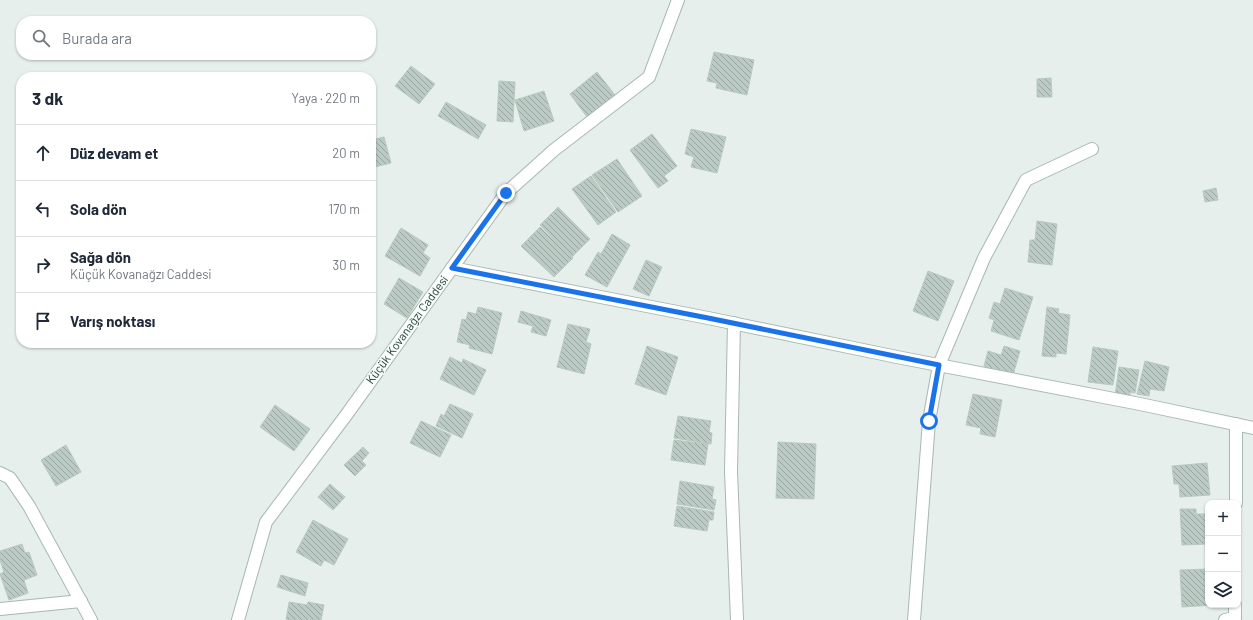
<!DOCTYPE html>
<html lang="tr">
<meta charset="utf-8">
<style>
body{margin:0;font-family:Barlow,sans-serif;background:#f6f6f7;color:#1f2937}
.controls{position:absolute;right:12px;bottom:12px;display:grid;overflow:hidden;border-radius:8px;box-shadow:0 1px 3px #0004}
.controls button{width:36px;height:36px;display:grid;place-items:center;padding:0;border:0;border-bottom:1px solid #e0e1e3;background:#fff;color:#1f2937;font:20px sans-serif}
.stop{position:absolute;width:12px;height:12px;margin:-9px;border:3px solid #1a73e8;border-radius:50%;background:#fff}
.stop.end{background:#1a73e8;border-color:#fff;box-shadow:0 1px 4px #0008}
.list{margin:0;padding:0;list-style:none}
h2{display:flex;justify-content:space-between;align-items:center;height:52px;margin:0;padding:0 16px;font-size:17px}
h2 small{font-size:13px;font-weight:400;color:#747a83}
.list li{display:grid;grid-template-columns:26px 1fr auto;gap:12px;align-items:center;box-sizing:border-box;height:56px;padding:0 16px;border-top:1px solid #e0e1e3}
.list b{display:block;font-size:15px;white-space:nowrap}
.list p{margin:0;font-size:13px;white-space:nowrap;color:#747a83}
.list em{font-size:13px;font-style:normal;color:#747a83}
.icon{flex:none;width:22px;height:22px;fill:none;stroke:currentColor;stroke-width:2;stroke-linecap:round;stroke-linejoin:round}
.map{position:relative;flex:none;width:1253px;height:620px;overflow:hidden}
.search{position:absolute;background:#fff;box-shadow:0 1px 3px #0004;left:16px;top:16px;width:360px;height:44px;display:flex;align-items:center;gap:10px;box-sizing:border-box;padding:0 14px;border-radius:16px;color:#747a83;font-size:15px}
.panel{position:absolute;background:#fff;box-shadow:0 1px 3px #0004;left:16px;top:72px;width:360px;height:276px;border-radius:16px}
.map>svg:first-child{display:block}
.building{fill:url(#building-back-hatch);stroke:#b8c9c2}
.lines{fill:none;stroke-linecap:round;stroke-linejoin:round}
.minor-casing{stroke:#a8b8b2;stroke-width:14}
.tertiary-casing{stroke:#a8b8b2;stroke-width:14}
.minor{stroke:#fff;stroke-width:12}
.tertiary{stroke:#fff;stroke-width:12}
.route{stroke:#1a73e8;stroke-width:5}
.labels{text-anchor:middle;stroke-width:3;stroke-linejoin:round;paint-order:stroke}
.street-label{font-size:12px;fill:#24423a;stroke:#f7fbf9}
</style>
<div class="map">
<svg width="1253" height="620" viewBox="0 0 1253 620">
<defs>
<pattern id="building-back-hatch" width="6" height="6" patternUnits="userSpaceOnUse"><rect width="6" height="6" fill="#bbcac4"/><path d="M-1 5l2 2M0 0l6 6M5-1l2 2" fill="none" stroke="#98a6a0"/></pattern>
</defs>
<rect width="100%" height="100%" fill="#e6efeb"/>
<g class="building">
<path d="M714,52L754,60L747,95L716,88L717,83L707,81Z"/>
<path d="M411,66L435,84L419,104L395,86Z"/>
<path d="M597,72L615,95L587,117L570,94Z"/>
<path d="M1051,78L1052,97H1037V79Z"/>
<path d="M499,81L515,82L513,122L497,121Z"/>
<path d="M544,91L554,121L524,131L515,100Z"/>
<path d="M446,102L486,125L478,139L438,116Z"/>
<path d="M691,129L726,137L717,173L691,167L694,157L685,154Z"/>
<path d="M652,134L677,166L664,176L668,181L658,188L630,150Z"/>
<path d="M384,137L391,163L371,168V140Z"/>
<path d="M617,159L642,196L618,212L592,175Z"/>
<path d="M591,176L616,212L598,225L572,189Z"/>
<path d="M1216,188L1218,200L1205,202L1203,191Z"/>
<path d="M558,207L590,239L572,257L540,225Z"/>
<path d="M1037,221L1057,224L1052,265L1028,262L1030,240H1035Z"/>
<path d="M540,227L573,258L554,277L521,246Z"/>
<path d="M401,228L428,245L423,253L430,258L420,276L385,256Z"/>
<path d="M612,234L630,245L607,287L585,275L598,252L601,254Z"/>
<path d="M646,260L662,267L649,296L633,289Z"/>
<path d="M928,271L954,281L938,321L913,311Z"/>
<path d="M399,278L423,292L407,318L384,304Z"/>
<path d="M1005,288L1033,297L1019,340L991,331L994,320L989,318L994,302L1000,304Z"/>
<path d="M478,307L502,313L492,354L469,348L470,345L457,342L462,319L466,320L468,312L476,314Z"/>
<path d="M1047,307L1059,309L1058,313L1070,315L1066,354L1056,353V357L1042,356Z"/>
<path d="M521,311L551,320L546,336L531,332L533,326L518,322Z"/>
<path d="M568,324L590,329L586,342L591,344L584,374L557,367Z"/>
<path d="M647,346L678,357L666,395L635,384Z"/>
<path d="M1004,346L1020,351L1013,375L984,366L988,351L1001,355Z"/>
<path d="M1093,347L1118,351L1113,385L1088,382Z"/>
<path d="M450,357L462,363L463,359L486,370L474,395L440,379Z"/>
<path d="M1145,361L1169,367L1164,391L1150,389L1149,396L1137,394Z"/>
<path d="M1119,367L1139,370L1135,393L1130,392V398L1115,396Z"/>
<path d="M973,394L1002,400L995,437L980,434L981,428L966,425Z"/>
<path d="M450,404L473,414L462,438L436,426L441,414L444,416Z"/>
<path d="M275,405L310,429L294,451L260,427Z"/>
<path d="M678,416L711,421L709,432L712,433L711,444L674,438Z"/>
<path d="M421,421L451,435L440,457L410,443Z"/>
<path d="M674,440L708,444L705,465L671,460Z"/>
<path d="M778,442L816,444L814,499L776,498Z"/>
<path d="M66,445L81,472L56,486L41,460Z"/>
<path d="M363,447L369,453L362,461L366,465L355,476L344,465Z"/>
<path d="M1207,463L1210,495L1180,497L1179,484H1174L1172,466Z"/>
<path d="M680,481L714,487L712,499L716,500L714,510L677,504Z"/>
<path d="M330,484L345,497L333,510L318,497Z"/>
<path d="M677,506L714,512L713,520H709L707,531L674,526Z"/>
<path d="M1180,509H1196V514H1208V544L1182,545Z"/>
<path d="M313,520L348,539L334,565L324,560L321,566L296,552Z"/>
<path d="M22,544L25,553L29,552L37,575L24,580L28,593L9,600L0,574L4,572L0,560V551Z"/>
<path d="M1208,569V605H1215L1182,607L1180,570Z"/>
<path d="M281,575L308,583L305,596L277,587Z"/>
<path d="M289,602L307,605L308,602L324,605L321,620H286Z"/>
</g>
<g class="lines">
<defs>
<g id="minor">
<path d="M452,268L708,318L897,357L1140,404L1253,428"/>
<path d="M734,323L731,471L737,620"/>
<path d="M0,473L10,478L29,506L91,620"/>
<path d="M1236,503V424"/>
<path d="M0,609L81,601"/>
<path d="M914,620L929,421L939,365L984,258L1026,180L1092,149"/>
<path d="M1225,620L1235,618V605"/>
</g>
<path id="tertiary" d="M238,620L266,522L347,414L506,193L554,150L649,77L678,0"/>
</defs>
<use href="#minor" class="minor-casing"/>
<use href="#tertiary" class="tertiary-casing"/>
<use href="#minor" class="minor"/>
<use href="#tertiary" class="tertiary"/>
</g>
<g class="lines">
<path class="route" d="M506,193L452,268L708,318L939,365L929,421"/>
</g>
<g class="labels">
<g class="street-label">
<text transform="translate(407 330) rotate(-54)" y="4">Küçük Kovanağzı Caddesi</text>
</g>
</g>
</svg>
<div class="controls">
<button>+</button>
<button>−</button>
<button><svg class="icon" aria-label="layers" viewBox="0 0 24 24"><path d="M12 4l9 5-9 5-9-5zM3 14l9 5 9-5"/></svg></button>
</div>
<div class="stop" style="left:929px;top:421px"></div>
<div class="stop end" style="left:506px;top:193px"></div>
<div class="search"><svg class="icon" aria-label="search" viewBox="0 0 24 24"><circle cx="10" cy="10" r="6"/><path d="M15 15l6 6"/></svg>Burada ara</div>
<section class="panel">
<h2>3 dk<small>Yaya · 220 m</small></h2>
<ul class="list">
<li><svg class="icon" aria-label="ahead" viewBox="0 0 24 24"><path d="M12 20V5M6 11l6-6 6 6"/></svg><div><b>Düz devam et</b></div><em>20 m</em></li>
<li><svg class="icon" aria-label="left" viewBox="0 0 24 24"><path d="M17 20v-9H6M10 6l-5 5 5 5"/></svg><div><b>Sola dön</b></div><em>170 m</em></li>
<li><svg class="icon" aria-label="right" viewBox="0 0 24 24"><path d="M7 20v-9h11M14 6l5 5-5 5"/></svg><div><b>Sağa dön</b><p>Küçük Kovanağzı Caddesi</p></div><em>30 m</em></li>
<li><svg class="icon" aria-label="arrive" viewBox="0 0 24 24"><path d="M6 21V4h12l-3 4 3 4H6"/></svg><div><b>Varış noktası</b></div></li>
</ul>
</section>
</div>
